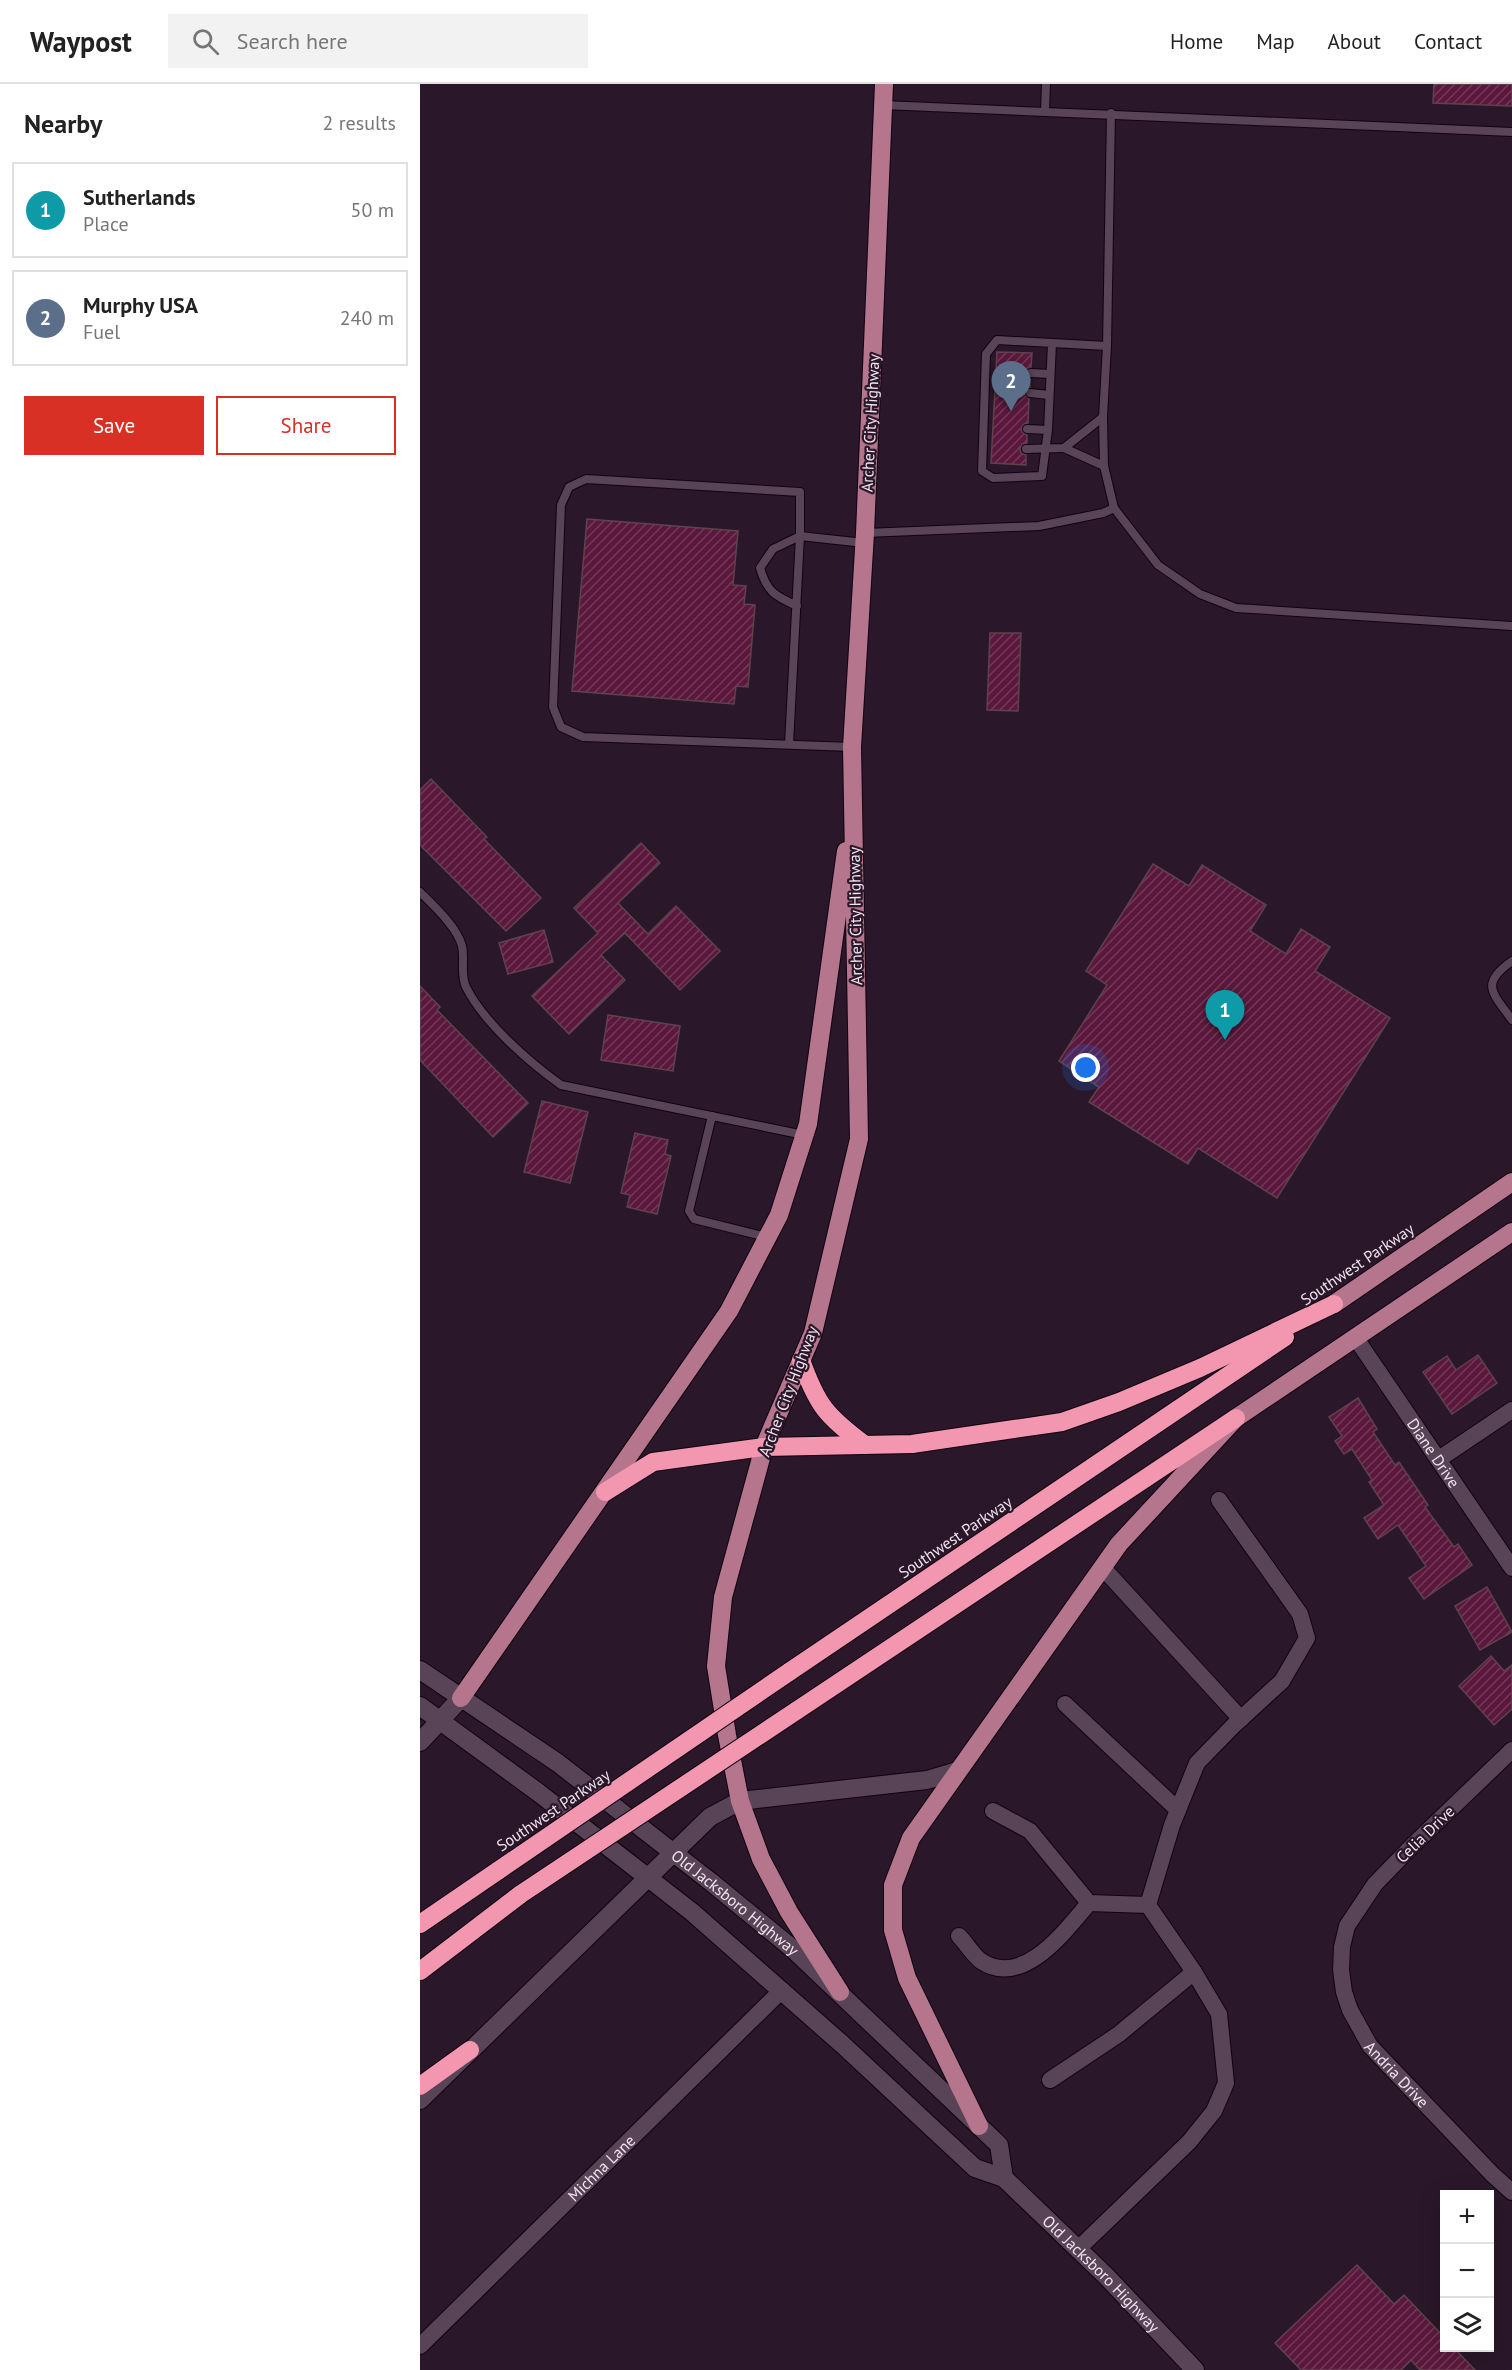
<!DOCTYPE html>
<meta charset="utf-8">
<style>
body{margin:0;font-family:"PT Sans",sans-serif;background:#f2f2f2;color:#222}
.controls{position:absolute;right:18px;bottom:18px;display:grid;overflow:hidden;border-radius:0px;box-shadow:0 6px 24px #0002}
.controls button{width:54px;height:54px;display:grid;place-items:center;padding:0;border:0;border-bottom:2px solid #e0e0e0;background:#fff;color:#222;font:30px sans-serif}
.you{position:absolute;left:666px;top:984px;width:21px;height:21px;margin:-15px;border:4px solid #fff;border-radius:50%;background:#1a73e8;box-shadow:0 0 0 9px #1a73e833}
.badge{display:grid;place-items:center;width:39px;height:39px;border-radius:50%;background:#d93025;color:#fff;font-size:20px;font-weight:700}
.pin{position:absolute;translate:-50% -50px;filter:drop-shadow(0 2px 3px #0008)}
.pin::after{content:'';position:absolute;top:32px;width:21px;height:18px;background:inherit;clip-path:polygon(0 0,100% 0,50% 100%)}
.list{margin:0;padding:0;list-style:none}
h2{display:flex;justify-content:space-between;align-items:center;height:78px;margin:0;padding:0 24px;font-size:26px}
h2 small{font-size:20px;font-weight:400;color:#767676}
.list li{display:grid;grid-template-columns:39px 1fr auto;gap:18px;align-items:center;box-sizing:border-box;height:96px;margin:0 12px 12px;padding:0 12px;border:2px solid #e0e0e0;border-radius:0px}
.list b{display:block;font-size:22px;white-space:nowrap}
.list p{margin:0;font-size:20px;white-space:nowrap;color:#767676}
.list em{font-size:20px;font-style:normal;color:#767676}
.actions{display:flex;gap:12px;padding:18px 24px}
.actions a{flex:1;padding:14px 0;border:2px solid #d93025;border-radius:0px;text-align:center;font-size:21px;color:#d93025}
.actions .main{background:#d93025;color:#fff}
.icon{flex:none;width:33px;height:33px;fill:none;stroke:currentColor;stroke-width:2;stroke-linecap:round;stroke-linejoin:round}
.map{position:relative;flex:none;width:1092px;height:2286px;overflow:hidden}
header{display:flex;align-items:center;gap:36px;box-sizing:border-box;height:84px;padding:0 30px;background:#fff;border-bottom:2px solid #e0e0e0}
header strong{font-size:28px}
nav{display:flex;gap:33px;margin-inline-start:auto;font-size:21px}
.search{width:420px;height:54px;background:#f2f2f2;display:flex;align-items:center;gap:15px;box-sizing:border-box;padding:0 21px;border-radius:0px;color:#767676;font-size:22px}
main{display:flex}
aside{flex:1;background:#fff}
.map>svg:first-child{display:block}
.building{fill:url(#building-hatch);stroke:#5e424e;stroke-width:1.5}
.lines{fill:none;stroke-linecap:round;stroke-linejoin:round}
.lane-casing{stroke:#110311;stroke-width:10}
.street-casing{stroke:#110311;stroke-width:18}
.secondary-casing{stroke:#110311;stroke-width:20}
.primary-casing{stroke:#110311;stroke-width:20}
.highway-casing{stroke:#110311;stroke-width:20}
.lane{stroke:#584357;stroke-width:8}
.street{stroke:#584357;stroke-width:16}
.secondary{stroke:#584357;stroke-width:18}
.primary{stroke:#b5758c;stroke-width:18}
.highway{stroke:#f396b0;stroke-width:18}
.highway-bridge-casing{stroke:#110311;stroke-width:20;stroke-linecap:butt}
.highway-bridge{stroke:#f396b0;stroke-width:18}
.labels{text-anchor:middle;stroke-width:4.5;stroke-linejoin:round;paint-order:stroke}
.street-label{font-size:16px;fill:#f0e3ef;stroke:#2a1729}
</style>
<header>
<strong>Waypost</strong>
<div class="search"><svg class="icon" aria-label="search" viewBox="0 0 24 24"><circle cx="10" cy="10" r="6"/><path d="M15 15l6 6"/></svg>Search here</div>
<nav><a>Home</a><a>Map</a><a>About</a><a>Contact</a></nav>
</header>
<main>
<aside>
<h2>Nearby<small>2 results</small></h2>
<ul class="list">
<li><span class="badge" style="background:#0f9aa8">1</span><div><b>Sutherlands</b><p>Place</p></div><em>50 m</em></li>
<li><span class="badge" style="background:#5c6f8a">2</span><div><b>Murphy USA</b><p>Fuel</p></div><em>240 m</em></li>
</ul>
<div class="actions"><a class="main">Save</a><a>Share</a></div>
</aside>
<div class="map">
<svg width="1092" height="2286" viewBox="0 0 1092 2286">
<defs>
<pattern id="building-hatch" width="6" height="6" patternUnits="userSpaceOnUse" patternTransform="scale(1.5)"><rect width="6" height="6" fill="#5b183c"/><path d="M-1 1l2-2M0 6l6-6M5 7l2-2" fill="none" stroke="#733958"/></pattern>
</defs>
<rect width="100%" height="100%" fill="#2a1729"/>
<g class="building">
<path d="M1014,0H1092V22L1013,19Z"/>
<path d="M577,268L612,269L611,283L605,288L606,292L610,295V303L605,305L604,309L609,315L608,339L604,340L601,344L602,348L607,351V359L602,360L600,365L601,369L606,371V381L571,379Z"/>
<path d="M167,435L318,447L313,501L326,502L324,520L335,521L328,603L316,602L314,620L152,607Z"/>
<path d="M570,549H601L598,627L567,626Z"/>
<path d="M11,695L67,753L64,755L121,814L86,847L0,761V706Z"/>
<path d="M221,759L240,779L198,819L228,850L256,822L300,867L260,906L205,849L181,871L205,896L149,950L112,912L178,849L154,824Z"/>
<path d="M733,780L769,802L782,781L846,821L830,847L866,870L881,845L910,863L895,887L970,934L857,1114L778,1064L768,1080L669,1018L679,1003L639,977L687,901L666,887Z"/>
<path d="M124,846L133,878L88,890L79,859Z"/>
<path d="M0,902L20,923L17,926L108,1019L73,1053L0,976Z"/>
<path d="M188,931L260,942L253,987L181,976Z"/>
<path d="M122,1017L168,1028L150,1099L104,1088Z"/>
<path d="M215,1049L248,1056L245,1070L251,1072L237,1130L207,1123L210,1111L201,1109Z"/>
<path d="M1058,1271L1077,1299L1032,1330L1003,1288L1027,1272L1036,1286Z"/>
<path d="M938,1314L957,1345L953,1348L975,1381L979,1378L1008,1421L1005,1423L1034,1463L1038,1460L1052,1481L1004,1515L989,1494L1006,1482L978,1441L958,1455L944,1434L964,1421L949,1398L952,1396L932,1365L924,1370L915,1357L922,1352L909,1333Z"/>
<path d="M1067,1503L1092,1548L1060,1566L1035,1522Z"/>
<path d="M1071,1572L1084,1587L1092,1581V1625L1074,1641L1039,1602Z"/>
<path d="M937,2181L974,2220L984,2211L1024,2253V2264H1034L1055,2286H1000L991,2276L981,2286H881L855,2259Z"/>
</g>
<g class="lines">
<defs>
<g id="lane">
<path d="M463,21L1092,48"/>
<path d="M625,27L626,0"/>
<path d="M691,29L687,262L683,333L684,382L694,424L738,481L780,510L816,524L1092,542"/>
<path d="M632,259L628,346L622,392L573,394L562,387L566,270L577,256L687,262"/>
<path d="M611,289L630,290"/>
<path d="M610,309L629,311"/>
<path d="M607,345L628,346"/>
<path d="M644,364L684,382"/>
<path d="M606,365L644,364L683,333"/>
<path d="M445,449L619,442L683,429L694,424"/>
<path d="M369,660L380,452L353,465L340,484C347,508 355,512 377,522"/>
<path d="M432,663L163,653L141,643L133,623L141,421L149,403L166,395L380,408V452L444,459"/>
<path d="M0,808C14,822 37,843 42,862C45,875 40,891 46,903C64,939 109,978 141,1001L384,1051"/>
<path d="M1092,877C1059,900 1073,909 1092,936"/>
<path d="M292,1032L269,1127L274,1135L347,1153"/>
</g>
<g id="street">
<path id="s1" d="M935,1253L1092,1484"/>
<path d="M1019,1375L1092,1326"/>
<path d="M683,1484L821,1635"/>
<path d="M645,1620L758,1726"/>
<path id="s2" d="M1092,1666L993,1761L955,1800L927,1842L922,1863L921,1886L924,1908L930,1926L950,1962L1072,2090L1092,2108"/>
<path d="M573,1727L610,1747L669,1819L728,1821"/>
<path d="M539,1852C546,1859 553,1871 561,1877C603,1905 645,1847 669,1819"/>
<path d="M630,1996L699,1950L774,1888"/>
<path d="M658,2165L769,2058L794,2027L806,1999L799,1930L774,1888L728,1821L752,1741L777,1679L814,1641L862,1597L887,1554L880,1530L799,1416"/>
<path id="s3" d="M0,2262L362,1906"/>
</g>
<g id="secondary">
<path id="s4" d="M0,1586L138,1679L291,1798L373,1865L579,2061L584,2094"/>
<path id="s5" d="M0,1622L119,1709L272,1828L423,1961L555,2084L584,2094L686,2192L775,2286"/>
<path d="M0,1658L41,1614"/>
<path d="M0,2016L290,1733L320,1717L507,1696L537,1687"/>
</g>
<g id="primary">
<path d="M914,1220L1092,1098"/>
<path d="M41,1614L309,1227L359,1131L388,1040L426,767"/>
<path d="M420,1908L369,1828L341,1775L320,1717L307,1651L296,1582L303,1513L344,1363L393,1249L439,1055L432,663L445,449L464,0"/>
<path d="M559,2042L487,1894L473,1846V1801L491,1754L699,1460L816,1334L1092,1148"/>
</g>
<g id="highway">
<path d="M381,1276C397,1321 406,1332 445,1361"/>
<path d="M185,1408L233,1378L344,1363L492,1360L642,1338L699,1318L780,1284L914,1220"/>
<path d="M369,1588L865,1253"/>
<path d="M376,1627L816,1334"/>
<path d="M0,1840L79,1786"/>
<path d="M0,1887L101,1810"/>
<path d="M0,2002L50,1966"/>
</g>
</defs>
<use href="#lane" class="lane-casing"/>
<use href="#street" class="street-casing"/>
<use href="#secondary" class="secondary-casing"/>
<use href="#primary" class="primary-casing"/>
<use href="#highway" class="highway-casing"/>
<use href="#lane" class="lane"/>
<use href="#street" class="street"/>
<use href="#secondary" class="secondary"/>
<use href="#primary" class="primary"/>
<use href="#highway" class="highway"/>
<defs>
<g id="highway-bridge">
<path d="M79,1786L369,1588"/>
<path d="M101,1810L376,1627"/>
</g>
</defs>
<use href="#highway-bridge" class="highway-bridge-casing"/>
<use href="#highway-bridge" class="highway-bridge"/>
</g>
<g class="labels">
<g class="street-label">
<text transform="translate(450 339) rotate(-87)" y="6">Archer City Highway</text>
<text transform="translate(435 832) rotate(-91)" y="6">Archer City Highway</text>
<text transform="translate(937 1180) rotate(-34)" y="6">Southwest Parkway</text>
<text transform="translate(368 1307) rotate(-69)" y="6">Archer City Highway</text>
<text dy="6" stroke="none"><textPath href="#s1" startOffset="140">Diane Drive</textPath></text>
<text transform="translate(535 1453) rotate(-34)" y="6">Southwest Parkway</text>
<text transform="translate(133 1726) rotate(-34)" y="6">Southwest Parkway</text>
<text transform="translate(1005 1750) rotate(-44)" y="6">Celia Drive</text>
<text dy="6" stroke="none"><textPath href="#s4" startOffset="392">Old Jacksboro Highway</textPath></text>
<text dy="6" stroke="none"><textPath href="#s2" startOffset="408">Andria Drive</textPath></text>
<text dy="6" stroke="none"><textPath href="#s3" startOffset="254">Michna Lane</textPath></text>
<text dy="6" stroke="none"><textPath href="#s5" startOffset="890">Old Jacksboro Highway</textPath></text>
</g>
</g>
</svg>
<div class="controls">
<button>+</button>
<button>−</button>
<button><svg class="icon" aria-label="layers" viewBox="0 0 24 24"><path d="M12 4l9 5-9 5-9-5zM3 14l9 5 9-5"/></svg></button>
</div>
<div class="you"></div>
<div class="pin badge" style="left:805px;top:956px;background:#0f9aa8">1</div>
<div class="pin badge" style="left:591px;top:327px;background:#5c6f8a">2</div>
</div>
</main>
